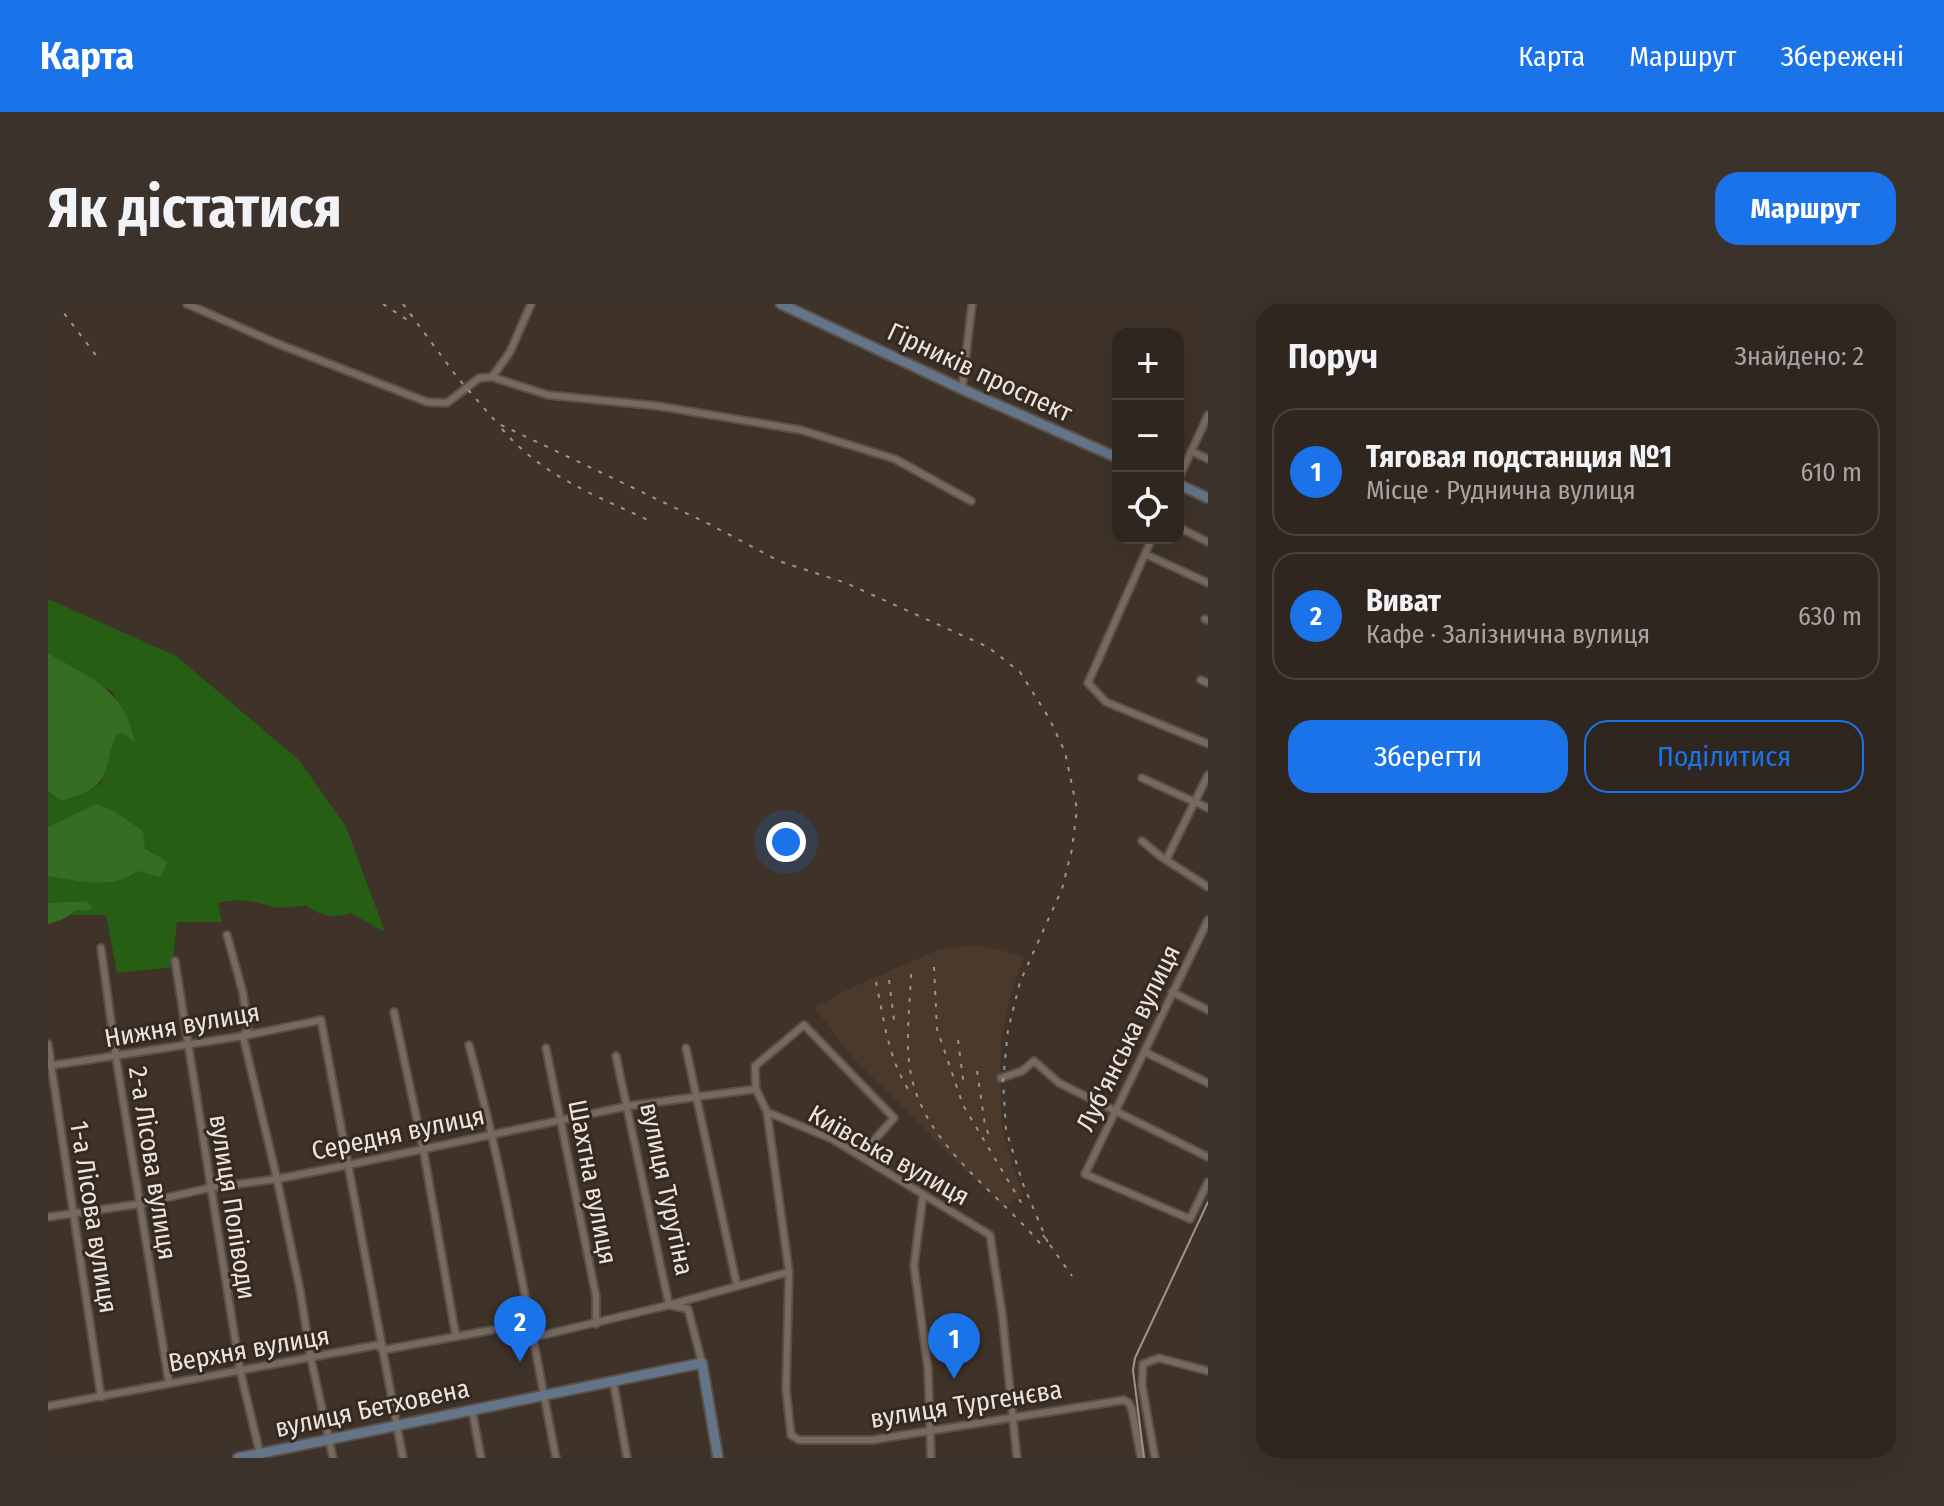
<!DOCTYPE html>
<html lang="uk">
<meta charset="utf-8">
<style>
body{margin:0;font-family:"Fira Sans Condensed",sans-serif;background:#3b322c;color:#f1f3f6}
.controls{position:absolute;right:24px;top:24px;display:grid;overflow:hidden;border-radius:16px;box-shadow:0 8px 32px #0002}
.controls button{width:72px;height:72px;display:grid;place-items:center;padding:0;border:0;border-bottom:2px solid #4a433d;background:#2f261f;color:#f1f3f6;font:40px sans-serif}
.you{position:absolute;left:738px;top:538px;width:28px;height:28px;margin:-20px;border:6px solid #fff;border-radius:50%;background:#1a73e8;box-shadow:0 0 0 12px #1a73e833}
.badge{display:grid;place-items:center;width:52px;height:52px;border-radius:50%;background:#1a73e8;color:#fff;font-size:26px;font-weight:700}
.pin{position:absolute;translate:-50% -66px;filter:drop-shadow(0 2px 4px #0008)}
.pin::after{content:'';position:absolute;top:42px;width:28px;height:24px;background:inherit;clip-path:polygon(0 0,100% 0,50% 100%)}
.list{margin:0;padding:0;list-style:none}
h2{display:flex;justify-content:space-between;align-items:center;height:104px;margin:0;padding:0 32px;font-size:34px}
h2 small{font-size:26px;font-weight:400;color:#a7a5a4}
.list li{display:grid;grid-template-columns:52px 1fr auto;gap:24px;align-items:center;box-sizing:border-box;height:128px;margin:0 16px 16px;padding:0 16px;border:2px solid #4a433d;border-radius:24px}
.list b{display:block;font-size:30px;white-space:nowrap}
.list p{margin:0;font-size:26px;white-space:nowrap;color:#a7a5a4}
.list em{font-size:26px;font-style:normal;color:#a7a5a4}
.actions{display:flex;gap:16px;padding:24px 32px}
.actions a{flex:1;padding:18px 0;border:2px solid #1a73e8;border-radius:24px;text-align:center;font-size:28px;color:#1a73e8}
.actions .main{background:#1a73e8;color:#fff}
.icon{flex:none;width:44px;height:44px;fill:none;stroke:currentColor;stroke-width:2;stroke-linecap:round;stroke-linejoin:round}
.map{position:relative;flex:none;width:1160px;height:1154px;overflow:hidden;border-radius:24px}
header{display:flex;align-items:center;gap:48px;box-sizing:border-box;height:112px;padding:0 40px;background:#1a73e8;color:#fff}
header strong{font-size:38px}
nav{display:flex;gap:44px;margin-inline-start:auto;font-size:28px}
.intro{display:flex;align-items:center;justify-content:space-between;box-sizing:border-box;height:192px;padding:0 48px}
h1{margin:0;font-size:56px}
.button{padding:20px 36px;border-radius:24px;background:#1a73e8;color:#fff;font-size:28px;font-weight:700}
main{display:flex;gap:48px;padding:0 48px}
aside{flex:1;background:#2f261f;border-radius:24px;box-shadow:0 8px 32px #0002}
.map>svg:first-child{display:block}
.built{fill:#4b3a2c}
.green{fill:#265f14}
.forest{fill:#336e23}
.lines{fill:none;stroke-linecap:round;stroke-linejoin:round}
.street-casing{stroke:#595047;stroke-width:10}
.secondary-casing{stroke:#595047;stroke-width:13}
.street{stroke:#77695e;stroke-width:6}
.secondary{stroke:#647589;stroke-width:9}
.tram{stroke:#9d948c;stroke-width:2}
.rail{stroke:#9d948c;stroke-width:2;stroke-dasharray:4 8;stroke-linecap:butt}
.labels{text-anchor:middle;stroke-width:6;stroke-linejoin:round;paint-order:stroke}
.street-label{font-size:26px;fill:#ece5df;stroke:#352920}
</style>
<header>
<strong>Карта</strong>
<nav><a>Карта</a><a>Маршрут</a><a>Збережені</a></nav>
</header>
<div class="intro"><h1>Як дістатися</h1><a class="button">Маршрут</a></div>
<main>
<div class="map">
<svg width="1160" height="1154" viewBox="0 0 1160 1154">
<rect width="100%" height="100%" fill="#3f3329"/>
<path class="built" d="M932,641L974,652L975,655L962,692L953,738L952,772L954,823L965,865L975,891L955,902L805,754L767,704L799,686L892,645Z"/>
<path class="green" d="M0,295L128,352L251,456L298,523L337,628L303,609C287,615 271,612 258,601C248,602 235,605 226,603C208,598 189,593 170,599L174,618H129L124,663L69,669L58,611H22L29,606L37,607L39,597L0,599V572L35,578L97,545L48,500L0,523V487L14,497L53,480L66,434L74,429L86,437L65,388L0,349Z"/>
<g class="forest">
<path d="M0,349C43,375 76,384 87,438L74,429L67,433C52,480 62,480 14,497L0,487Z"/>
<path d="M48,500L64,506L95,527L97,545L120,558L112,573L89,567C65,586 29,577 0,572V523Z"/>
<path d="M39,597L45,604L37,607L29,606L15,615L0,620V599Z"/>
</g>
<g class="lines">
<defs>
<g id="street">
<path d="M139,0L228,39L379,98L399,99L431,74L444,73L500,91L610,102L753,126L847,155L923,197"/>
<path d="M444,73L462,48L483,0"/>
<path d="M914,85L924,0"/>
<path d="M1143,147L1160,155"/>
<path d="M1130,176L1160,111"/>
<path d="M1130,223L1160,238"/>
<path d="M1104,234L1040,379L1058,398L1160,440"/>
<path d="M1097,250L1160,279"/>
<path d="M1157,315L1160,316"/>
<path d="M1153,376L1160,379"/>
<path d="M1094,474L1160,504"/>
<path d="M1094,537L1112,552L1160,583"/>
<path d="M1118,556L1160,471"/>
<path d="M1160,616L1037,870L1142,915L1160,878"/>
<path d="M179,631L195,689L200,726L195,732L229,875L252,986L263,1055L285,1154"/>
<path d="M53,644L68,753L121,1079"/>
<path d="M127,657L192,1066L213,1154"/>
<path d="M1124,688L1160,706"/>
<path d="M346,708L375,844L408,1033"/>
<path d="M0,740L53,1093"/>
<path d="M421,741C458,877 481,1016 508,1154"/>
<path d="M498,744L548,992V1020"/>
<path d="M638,744L689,982"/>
<path d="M1097,748L1160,779"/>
<path d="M568,752L621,1001L640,1005L654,1059"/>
<path d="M0,762L195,732L273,716L355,1154"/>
<path d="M953,774L974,767L986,757L1011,779L1160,853"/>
<path d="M719,808L784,835L942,931L954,1009L969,1154"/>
<path d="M812,852L846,814L756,721L707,762L708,785L719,808L741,968L738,1085L743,1131L751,1136H824L1076,1096L1081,1099L1084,1106L1093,1154"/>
<path d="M875,891L866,962L880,1065L883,1154"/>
<path d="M0,913L91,900L161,884L229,875L300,861L580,802L708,785"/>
<path d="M487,1033L621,1001L741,968"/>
<path d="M565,1076L579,1154"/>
<path d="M0,1102L329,1041L335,1046L444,1026"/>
<path d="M424,1106L433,1154"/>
<path d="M1107,1154L1094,1081L1095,1060L1111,1054L1160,1067"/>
</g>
<g id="secondary">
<path d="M733,0L914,85L1070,154"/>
<path d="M1130,180L1160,194"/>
<path d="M190,1154L654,1059L670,1154"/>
</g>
</defs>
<use href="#street" class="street-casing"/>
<use href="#secondary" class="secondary-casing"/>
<use href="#street" class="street"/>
<use href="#secondary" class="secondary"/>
<path class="tram" d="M1096,1154L1085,1066L1087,1054L1160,898"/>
<g class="rail">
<path d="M9,0L50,54"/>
<path d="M335,0L364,19"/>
<path d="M355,0L409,73L449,119L661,220L731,257L798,279L940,343L972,368L1001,414L1017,448L1029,505L1024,545L1014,585L972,678L960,726L955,777L958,826L975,880L1000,939"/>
<path d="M454,125C494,172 547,191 602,217"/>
<path d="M886,663L889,725L915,801L977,905"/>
<path d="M863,670C862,704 856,742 864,775C880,844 952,890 995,943"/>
<path d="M841,676L846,716"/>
<path d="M828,678C836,716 840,755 862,788"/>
<path d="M910,736L916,783"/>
<path d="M929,767L937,821L943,837"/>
<path d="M995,931L1024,972"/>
</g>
</g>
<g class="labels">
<g class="street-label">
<text transform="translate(932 68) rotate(25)" y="9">Гірників проспект</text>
<text transform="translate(134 721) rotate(-10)" y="9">Нижня вулиця</text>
<text transform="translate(1080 734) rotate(-64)" y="9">Луб'янська вулиця</text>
<text transform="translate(350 829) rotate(-12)" y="9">Середня вулиця</text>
<text transform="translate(841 851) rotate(29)" y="9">Київська вулиця</text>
<text transform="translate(105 859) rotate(81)" y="9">2-а Лісова вулиця</text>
<text transform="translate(545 878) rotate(79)" y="9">Шахтна вулиця</text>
<text transform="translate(619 885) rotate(78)" y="9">вулиця Турутіна</text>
<text transform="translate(185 903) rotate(81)" y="9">вулиця Поліводи</text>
<text transform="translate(46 913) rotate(81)" y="9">1-а Лісова вулиця</text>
<text transform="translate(201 1045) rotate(-10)" y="9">Верхня вулиця</text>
<text transform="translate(918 1100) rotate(-9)" y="9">вулиця Тургенєва</text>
<text transform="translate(324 1104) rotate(-12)" y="9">вулиця Бетховена</text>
</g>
</g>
</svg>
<div class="controls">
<button>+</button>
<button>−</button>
<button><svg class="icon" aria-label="locate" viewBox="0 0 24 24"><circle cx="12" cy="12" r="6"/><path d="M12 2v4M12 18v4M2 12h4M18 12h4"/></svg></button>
</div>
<div class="you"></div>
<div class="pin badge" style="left:906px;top:1075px">1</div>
<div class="pin badge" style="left:472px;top:1058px">2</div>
</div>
<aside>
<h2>Поруч<small>Знайдено: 2</small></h2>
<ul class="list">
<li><span class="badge">1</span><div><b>Тяговая подстанция №1</b><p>Місце · Руднична вулиця</p></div><em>610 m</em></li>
<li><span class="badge">2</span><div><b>Виват</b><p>Кафе · Залізнична вулиця</p></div><em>630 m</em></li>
</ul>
<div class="actions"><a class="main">Зберегти</a><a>Поділитися</a></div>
</aside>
</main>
